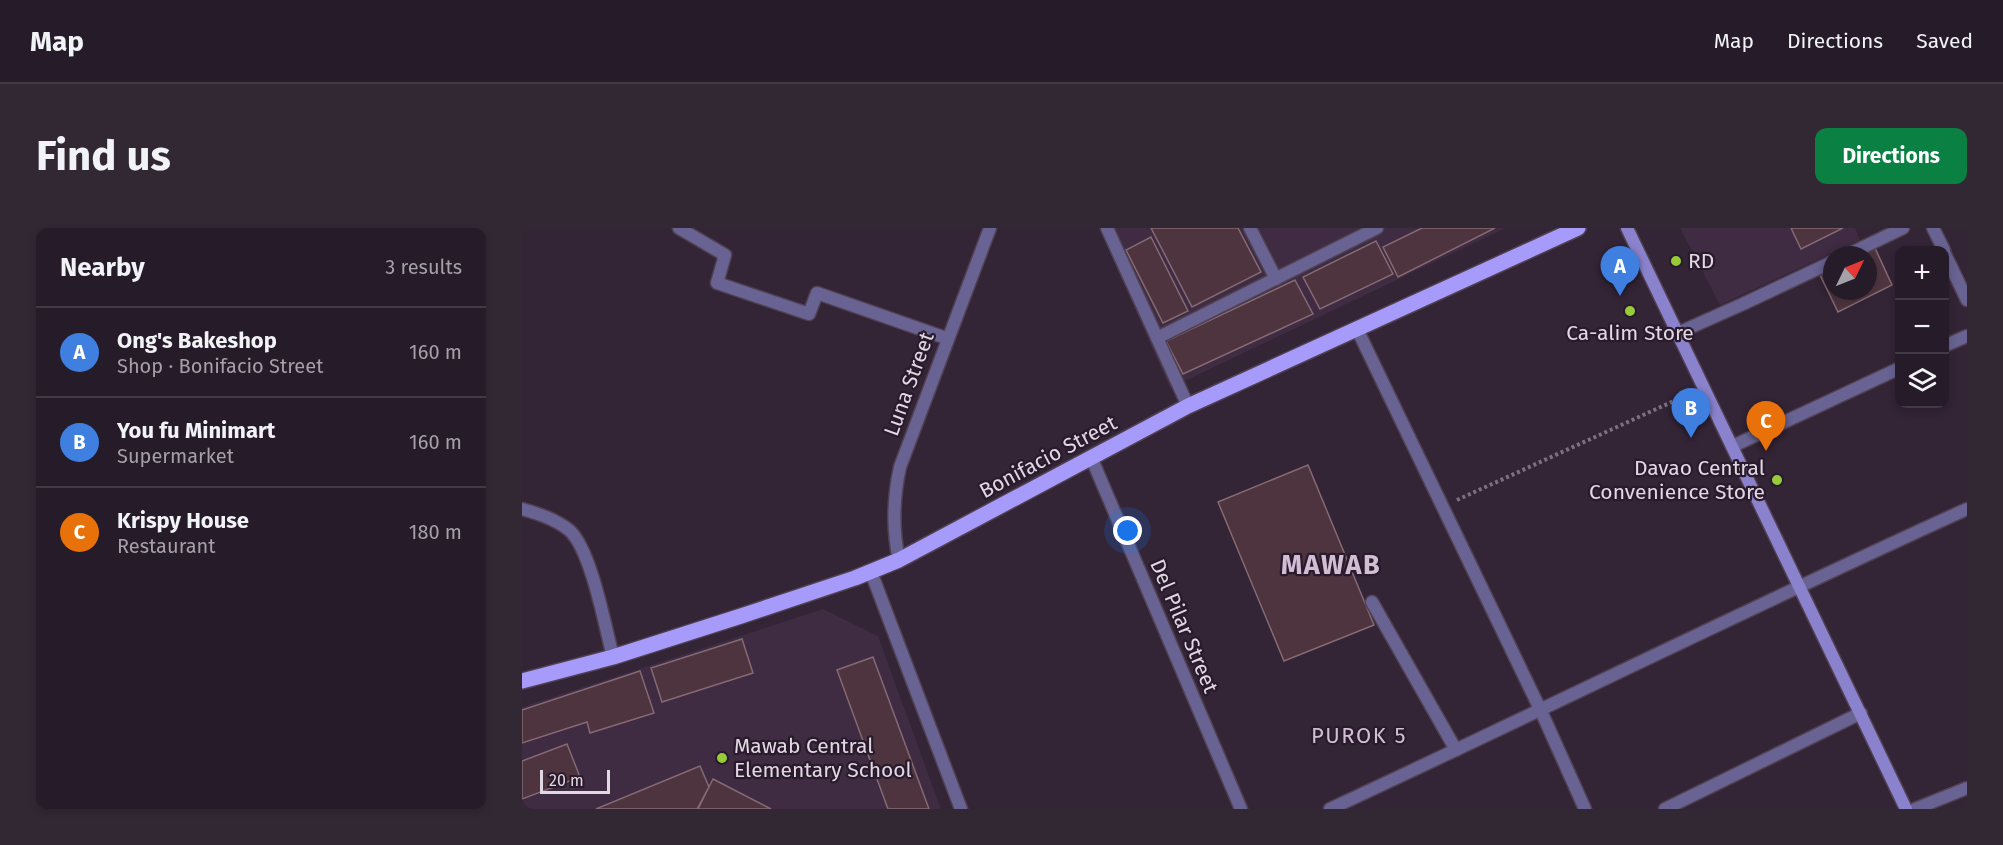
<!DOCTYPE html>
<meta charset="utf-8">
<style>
body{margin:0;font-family:"Fira Sans",sans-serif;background:#322834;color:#f1f3f6}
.controls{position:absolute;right:18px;top:18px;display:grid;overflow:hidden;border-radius:12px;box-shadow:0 3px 9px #0003}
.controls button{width:54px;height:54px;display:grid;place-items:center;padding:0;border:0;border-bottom:2px solid #423945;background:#261b28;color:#f1f3f6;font:30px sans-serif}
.compass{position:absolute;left:1301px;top:18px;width:54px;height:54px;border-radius:50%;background:#261b28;box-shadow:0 3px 9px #0003;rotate:47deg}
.scale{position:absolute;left:18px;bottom:15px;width:70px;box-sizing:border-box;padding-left:6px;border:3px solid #e2d8e3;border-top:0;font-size:16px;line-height:21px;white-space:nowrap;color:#e2d8e3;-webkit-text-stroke:4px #291a2c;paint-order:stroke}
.you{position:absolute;left:606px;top:303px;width:21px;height:21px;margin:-15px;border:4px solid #fff;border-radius:50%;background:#1a73e8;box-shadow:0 0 0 9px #1a73e833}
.badge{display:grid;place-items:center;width:39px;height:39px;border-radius:50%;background:#0b8043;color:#fff;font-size:20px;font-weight:700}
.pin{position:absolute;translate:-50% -50px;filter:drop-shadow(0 2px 3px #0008)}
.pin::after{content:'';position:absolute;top:32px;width:21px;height:18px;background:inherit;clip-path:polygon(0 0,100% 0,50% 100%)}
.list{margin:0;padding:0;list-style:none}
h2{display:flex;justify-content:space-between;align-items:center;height:78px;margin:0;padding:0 24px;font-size:26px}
h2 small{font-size:20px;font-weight:400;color:#a4a1a8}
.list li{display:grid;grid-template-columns:39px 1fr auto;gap:18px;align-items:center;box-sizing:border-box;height:90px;padding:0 24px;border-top:2px solid #423945}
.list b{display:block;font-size:22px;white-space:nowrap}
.list p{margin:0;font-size:20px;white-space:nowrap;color:#a4a1a8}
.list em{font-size:20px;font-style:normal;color:#a4a1a8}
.icon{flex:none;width:33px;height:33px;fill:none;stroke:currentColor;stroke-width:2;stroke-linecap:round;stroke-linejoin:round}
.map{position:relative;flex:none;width:1445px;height:581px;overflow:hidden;border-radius:12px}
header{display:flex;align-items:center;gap:36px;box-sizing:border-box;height:84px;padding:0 30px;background:#261b28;border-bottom:2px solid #423945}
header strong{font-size:28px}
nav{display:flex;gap:33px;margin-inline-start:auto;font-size:21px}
.intro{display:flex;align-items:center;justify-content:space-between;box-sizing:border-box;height:144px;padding:0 36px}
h1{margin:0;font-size:42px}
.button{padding:15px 27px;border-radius:12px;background:#0b8043;color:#fff;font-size:21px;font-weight:700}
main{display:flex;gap:36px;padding:0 36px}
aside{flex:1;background:#261b28;border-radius:12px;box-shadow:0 3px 9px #0003}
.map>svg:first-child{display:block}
.built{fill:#3f2b42}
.building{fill:#4d343e;stroke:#856a74;stroke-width:1.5}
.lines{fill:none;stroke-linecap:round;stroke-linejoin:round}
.lane-casing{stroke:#4f4152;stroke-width:15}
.street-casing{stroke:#4f4152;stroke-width:15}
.secondary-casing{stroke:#4f4152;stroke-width:15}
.primary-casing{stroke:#4f4152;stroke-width:18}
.path{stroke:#7d707f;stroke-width:4;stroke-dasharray:3 3;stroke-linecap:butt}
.lane{stroke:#686392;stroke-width:12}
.street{stroke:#686392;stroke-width:12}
.secondary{stroke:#8b82cd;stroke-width:12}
.primary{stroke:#a69afa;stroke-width:15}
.poi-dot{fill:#97cc38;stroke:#291a2c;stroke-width:2}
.labels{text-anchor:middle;stroke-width:4.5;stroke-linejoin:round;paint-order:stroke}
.poi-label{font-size:21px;fill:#e2d8e3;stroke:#291a2c;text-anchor:start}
.street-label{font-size:21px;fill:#e2d8e3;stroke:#291a2c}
.neighbourhood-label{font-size:22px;letter-spacing:1.5px;fill:#d1bdd4;stroke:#291a2c}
.district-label{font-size:27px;font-weight:bold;letter-spacing:1.5px;fill:#d1bdd4;stroke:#291a2c}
</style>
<header>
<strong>Map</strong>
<nav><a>Map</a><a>Directions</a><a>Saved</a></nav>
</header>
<div class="intro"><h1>Find us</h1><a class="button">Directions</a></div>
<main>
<aside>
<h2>Nearby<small>3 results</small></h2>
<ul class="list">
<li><span class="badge" style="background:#3f7fe0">A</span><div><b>Ong's Bakeshop</b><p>Shop · Bonifacio Street</p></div><em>160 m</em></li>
<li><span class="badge" style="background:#3f7fe0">B</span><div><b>You fu Minimart</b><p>Supermarket</p></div><em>160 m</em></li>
<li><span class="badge" style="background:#e8710a">C</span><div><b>Krispy House</b><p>Restaurant</p></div><em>180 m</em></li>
</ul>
</aside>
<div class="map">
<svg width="1445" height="581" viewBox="0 0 1445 581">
<rect width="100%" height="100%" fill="#332436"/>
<g class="built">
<path d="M577,0H984L648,160Z"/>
<path d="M1158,0H1333L1338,12L1198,77Z"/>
<path d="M301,381L356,408L419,581H0V479Z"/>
</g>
<g class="building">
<path d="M629,0H716L739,44L670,79Z"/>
<path d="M900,0H973L876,49L861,19Z"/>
<path d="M1269,0H1321L1279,21Z"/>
<path d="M629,9L666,83L641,95L604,22Z"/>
<path d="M854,13L871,46L798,81L781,49Z"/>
<path d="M1353,20L1370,57L1316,84L1298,47L1310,41V63H1346V27H1339Z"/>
<path d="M773,52L791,86L661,146L644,113Z"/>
<path d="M786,237L852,397L762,433L696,274Z"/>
<path d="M220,411L231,445L140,474L129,440Z"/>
<path d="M351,429L407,581H366L315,442Z"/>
<path d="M118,443L132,485L68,505L65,494L0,515V482Z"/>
<path d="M45,516L58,549L0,571V533Z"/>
<path d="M178,538L187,559L175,581H74Z"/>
<path d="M191,551L249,581H176Z"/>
</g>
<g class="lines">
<defs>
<g id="lane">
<path d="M585,0L666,178"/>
<path d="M728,0L754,51"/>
<path d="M1156,105L1223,75"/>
<path d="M635,110L855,0"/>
<path d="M850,374L934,522"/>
</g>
<g id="street">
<path d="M157,0L203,27L195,55L287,86L295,65L424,110"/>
<path d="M1411,0L1422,22"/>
<path d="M1422,24L1445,72"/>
<path d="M1325,27L1381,0"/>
<path d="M1223,75L1310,34"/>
<path d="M835,101L1019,483L1063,581"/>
<path d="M1422,118L1445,108"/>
<path d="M1211,218L1378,140"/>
<path d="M569,229L719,581"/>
<path d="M0,281C17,286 33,291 47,302C69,321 83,398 91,429"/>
<path d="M377,332C370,300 371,271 378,239L468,0"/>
<path d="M349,344L439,581"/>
<path d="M808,581C1021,482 1231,378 1445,281"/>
<path d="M1143,581L1339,485"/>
<path d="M1393,581L1445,560"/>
</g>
<path id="secondary" d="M1105,0L1384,581"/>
<path id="primary" d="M0,453L91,429L219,388L333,350L377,332L666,178L1056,0"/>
</defs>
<use href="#lane" class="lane-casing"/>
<use href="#street" class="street-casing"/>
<use href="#secondary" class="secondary-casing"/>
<use href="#primary" class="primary-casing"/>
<path class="path" d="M935,272L1165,167"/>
<use href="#lane" class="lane"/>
<use href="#street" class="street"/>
<use href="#secondary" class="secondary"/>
<use href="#primary" class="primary"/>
</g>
<g class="poi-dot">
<circle cx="1154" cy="33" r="6"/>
<circle cx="1108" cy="83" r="6"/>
<circle cx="1255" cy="252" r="6"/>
<circle cx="200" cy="530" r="6"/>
</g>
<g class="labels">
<g class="poi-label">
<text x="1166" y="40">RD</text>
<text x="1108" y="112" text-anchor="middle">Ca-alim Store</text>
<text x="1243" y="247" text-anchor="end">Davao Central<tspan x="1243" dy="24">Convenience Store</tspan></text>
<text x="212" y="525">Mawab Central<tspan x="212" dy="24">Elementary School</tspan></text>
</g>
<g class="street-label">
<text transform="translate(387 156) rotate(-70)" y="7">Luna Street</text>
<text transform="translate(526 229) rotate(-28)" y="7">Bonifacio Street</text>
<text transform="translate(662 398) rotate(67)" y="7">Del Pilar Street</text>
</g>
<g class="neighbourhood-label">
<text x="837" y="515">PUROK 5</text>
</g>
<g class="district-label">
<text x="809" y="346">MAWAB</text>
</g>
</g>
</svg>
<div class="controls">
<button>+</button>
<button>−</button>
<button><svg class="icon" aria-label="layers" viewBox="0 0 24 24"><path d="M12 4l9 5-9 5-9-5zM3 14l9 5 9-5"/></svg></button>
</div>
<svg class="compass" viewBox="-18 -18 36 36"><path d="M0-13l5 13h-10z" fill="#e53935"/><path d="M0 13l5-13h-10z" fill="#a4a1a8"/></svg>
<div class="scale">20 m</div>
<div class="you"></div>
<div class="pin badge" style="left:1098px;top:68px;background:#3f7fe0">A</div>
<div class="pin badge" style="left:1169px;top:210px;background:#3f7fe0">B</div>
<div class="pin badge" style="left:1244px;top:223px;background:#e8710a">C</div>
</div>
</main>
